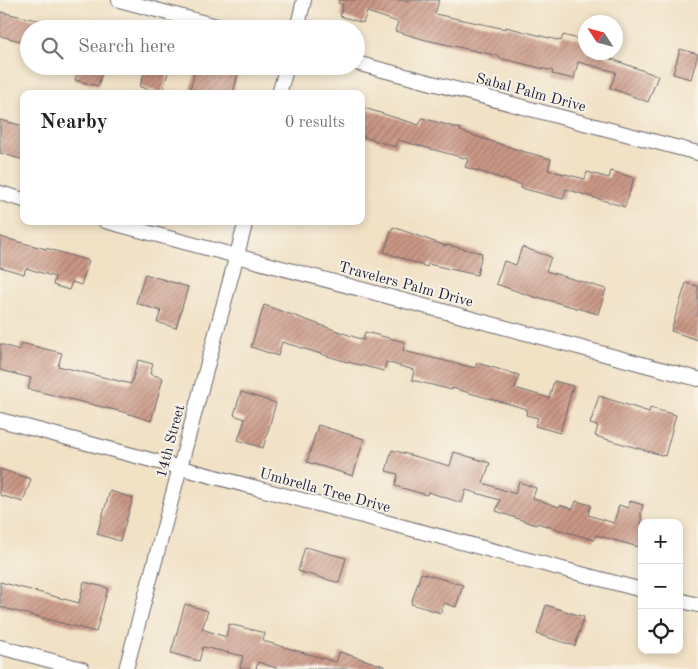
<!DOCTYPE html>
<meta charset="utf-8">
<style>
body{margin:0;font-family:"Old Standard TT",serif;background:#f6f6f6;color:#202124}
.controls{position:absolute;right:15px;bottom:15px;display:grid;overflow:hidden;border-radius:10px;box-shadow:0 2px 8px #0003}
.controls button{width:45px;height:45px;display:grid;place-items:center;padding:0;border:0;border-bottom:1px solid #e0e0e0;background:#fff;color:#202124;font:25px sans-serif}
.compass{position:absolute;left:578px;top:15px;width:45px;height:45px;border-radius:50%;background:#fff;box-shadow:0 2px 8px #0003;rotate:306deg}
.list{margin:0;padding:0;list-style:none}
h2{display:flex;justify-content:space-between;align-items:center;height:65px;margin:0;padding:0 20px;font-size:21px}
h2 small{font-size:16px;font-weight:400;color:#757577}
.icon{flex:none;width:28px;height:28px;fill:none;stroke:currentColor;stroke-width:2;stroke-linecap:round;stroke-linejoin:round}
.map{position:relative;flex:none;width:698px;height:669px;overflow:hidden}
.search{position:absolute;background:#fff;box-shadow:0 2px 8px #0003;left:20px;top:20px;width:345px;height:55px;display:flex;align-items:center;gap:12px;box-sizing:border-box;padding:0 18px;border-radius:28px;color:#757577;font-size:19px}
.panel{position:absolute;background:#fff;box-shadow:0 2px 8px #0003;left:20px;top:90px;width:345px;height:135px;border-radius:10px}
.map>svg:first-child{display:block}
.building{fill:url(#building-hatch)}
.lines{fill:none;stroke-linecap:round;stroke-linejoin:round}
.minor-casing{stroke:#6a656b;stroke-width:16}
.minor{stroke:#fff;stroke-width:14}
.labels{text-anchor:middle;stroke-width:4;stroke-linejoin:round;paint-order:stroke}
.street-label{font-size:15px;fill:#22223b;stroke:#f7f3e8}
</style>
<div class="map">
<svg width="698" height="669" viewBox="0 0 698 669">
<defs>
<pattern id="building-hatch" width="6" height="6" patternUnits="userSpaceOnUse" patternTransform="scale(1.25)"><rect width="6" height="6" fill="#ca9785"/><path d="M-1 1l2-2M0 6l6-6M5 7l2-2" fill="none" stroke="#a47b6e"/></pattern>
</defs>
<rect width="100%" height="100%" fill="#f7f3e8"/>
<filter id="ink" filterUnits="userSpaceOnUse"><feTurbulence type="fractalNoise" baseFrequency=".02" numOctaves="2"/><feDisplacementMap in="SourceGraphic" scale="10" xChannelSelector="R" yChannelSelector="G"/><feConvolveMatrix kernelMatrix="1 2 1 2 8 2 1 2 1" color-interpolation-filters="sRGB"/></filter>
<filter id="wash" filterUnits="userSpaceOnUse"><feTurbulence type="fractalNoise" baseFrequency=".0096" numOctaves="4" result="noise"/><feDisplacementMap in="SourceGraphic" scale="20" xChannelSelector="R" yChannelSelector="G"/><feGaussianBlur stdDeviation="1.12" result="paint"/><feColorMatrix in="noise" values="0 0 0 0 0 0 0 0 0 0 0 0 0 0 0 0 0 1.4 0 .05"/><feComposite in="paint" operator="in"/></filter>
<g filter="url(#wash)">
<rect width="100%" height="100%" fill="#f1e1c5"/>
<g id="blocks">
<g class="building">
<path d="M339,0H439L435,14L506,29V27L561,41L563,35L586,41V52H604L603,56L658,76L648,102L610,88L616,72L578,62L574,79L552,74L553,71L499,58V56L426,40L395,31L398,22L367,12L363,23L340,16L343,5L338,3Z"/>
<path d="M0,12L56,24L55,29H29V43L0,36Z"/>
<path d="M680,49L698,54L691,79L673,74Z"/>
<path d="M79,66H104L98,86L75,80Z"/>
<path d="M146,66H170L162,93L140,87Z"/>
<path d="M196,66H209L238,73L233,94H189Z"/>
<path d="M361,107L419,125L422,118L461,129L460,131L518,150L551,159L548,170L585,179L587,172L609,178L611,171L634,178L625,207L566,189L563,199L521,188L522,185L465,167L468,159L398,140L396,147L361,136Z"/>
<path d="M0,120L24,126V160L0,153Z"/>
<path d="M393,227L446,246L447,245L482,253L477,275L428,264L427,267L384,252Z"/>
<path d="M0,237L46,249V248L89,261L81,285L72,282L69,290L53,285L55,277L26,268L24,274L0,267Z"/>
<path d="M522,247L551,257L546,271L606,289L598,314L537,297V298L496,284L504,261L516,265Z"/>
<path d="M145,274L188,287L176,328L157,322L161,311L136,303Z"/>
<path d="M686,283L698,286V340L671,331Z"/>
<path d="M264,305L363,340L365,332L405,342L403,351L475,368L477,363L519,375L515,388L549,398L554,381L573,386L560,433L535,426L538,418L526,415L527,409L452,388V390L412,380L414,370L386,362L384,371L344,361L282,342L278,356L251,347Z"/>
<path d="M21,343L62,353L58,366L131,384L138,360L153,364L150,374L163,378L151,421L123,412L28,389L31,378L0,370V344L19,350Z"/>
<path d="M241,392L276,403L263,448L238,440L245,419L234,415Z"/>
<path d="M599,396L649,412L650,408L676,415L665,456L595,436L598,426L590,424Z"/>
<path d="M318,425L364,439L353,476L307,462Z"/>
<path d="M392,450L450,466L454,452L490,463L483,483L515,494L519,482L536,488L533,498L559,507L560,505L573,509L576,501L591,505L588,515L614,523L619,505L628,508L630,501L643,505L641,513L642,548L596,535L594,540L537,523L536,525L496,511L500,500L466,490L462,503L428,492L427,495L395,486L398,474L386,471Z"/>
<path d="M0,469L31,479L23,502L0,495Z"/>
<path d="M110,491L133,498L120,541L97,534Z"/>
<path d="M305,547L346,558L339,583L298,571Z"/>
<path d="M421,573L463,585L456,607L444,603L441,613L411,604Z"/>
<path d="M0,582L79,603L84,582L108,588L96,632L0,607Z"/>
<path d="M185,604L208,611L202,629L226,637L229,624L265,633L263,641L336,662L340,652L384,666L383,669H279L258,662L256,669H240L243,656L203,647L199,661L171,653Z"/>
<path d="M546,605L584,617L575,646L537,634Z"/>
</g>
</g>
</g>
<g filter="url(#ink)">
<use href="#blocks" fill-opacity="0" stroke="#6a656b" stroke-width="1"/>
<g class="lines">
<defs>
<g id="minor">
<path d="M119,0L228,29"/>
<path d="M297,29L304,0"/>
<path d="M356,63L698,153"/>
<path d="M279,94L287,66"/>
<path d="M0,193L24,200"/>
<path d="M105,221L698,379"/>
<path d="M0,420L642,590"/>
<path d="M679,600L698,605"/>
<path d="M0,647L82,669"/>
<path d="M126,669L246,221"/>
</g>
</defs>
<use href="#minor" class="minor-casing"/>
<use href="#minor" class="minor"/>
</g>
</g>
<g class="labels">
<g class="street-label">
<text transform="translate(531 92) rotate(15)" y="5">Sabal Palm Drive</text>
<text transform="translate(406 284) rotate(15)" y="5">Travelers Palm Drive</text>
<text transform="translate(170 441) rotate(-75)" y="5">14th Street</text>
<text transform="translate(325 490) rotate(15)" y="5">Umbrella Tree Drive</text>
</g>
</g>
</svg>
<div class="controls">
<button>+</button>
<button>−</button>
<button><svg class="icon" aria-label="locate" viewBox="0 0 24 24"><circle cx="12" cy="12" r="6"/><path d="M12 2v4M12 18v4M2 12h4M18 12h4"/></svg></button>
</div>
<svg class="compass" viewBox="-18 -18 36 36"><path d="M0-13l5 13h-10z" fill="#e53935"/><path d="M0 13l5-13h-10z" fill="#757577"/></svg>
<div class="search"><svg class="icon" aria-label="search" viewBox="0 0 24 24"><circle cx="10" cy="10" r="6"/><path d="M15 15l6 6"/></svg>Search here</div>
<section class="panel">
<h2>Nearby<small>0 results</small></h2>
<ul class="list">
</ul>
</section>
</div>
